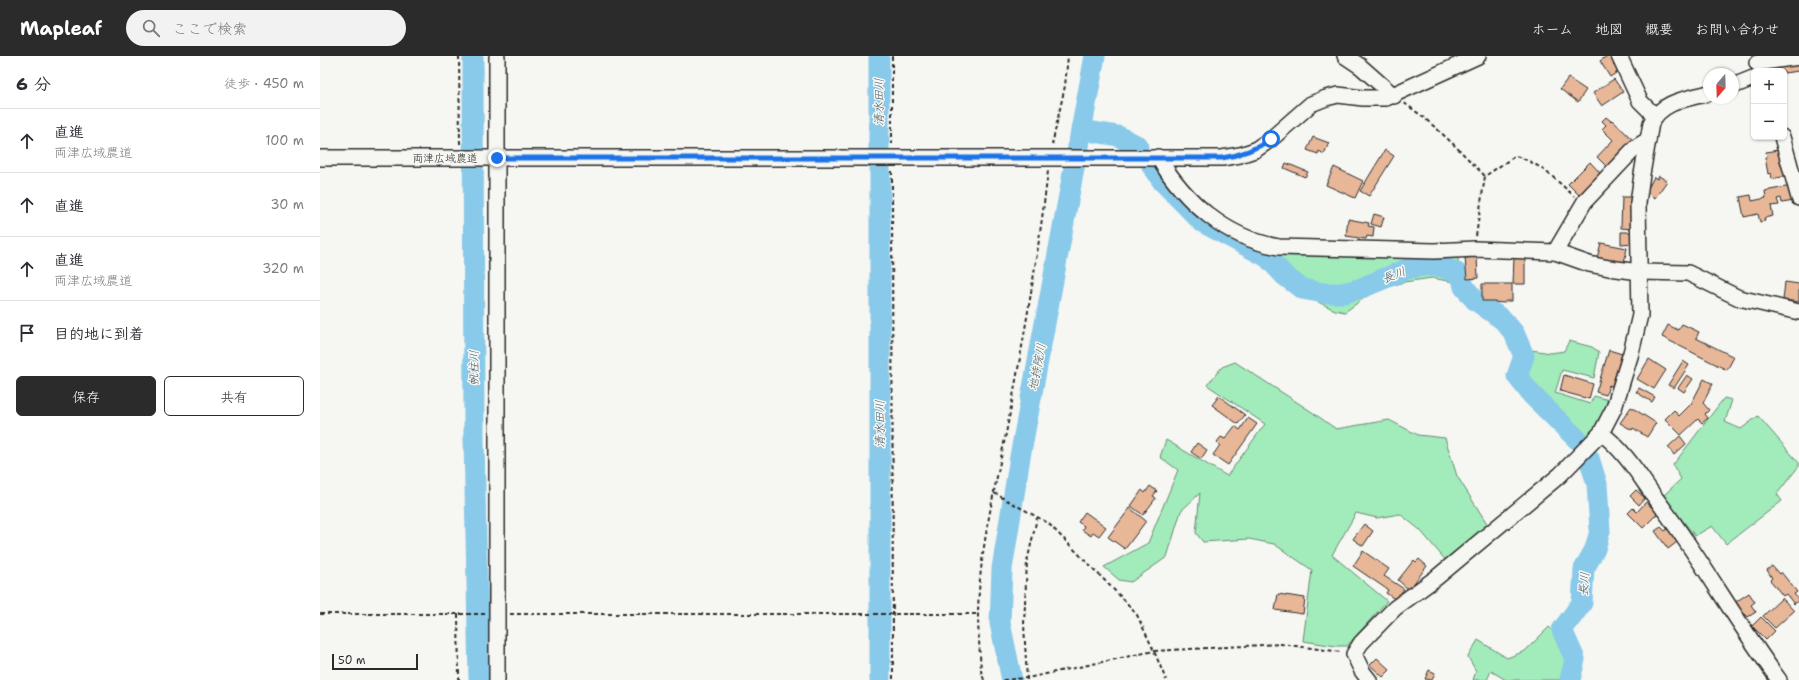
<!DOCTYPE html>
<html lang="ja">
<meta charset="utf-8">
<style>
body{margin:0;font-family:"Shantell Sans","Klee One",sans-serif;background:#f2f2f3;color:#2b2b33}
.controls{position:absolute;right:12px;top:12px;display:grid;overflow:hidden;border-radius:6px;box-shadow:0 1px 3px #0004}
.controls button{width:36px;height:36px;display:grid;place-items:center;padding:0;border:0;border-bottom:1px solid #e1e1e2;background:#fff;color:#2b2b33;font:20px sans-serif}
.compass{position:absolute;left:1383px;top:12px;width:36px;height:36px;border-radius:50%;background:#fff;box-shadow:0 1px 3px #0004;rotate:199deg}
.scale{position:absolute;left:12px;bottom:10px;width:86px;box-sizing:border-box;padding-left:4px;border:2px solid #2b2b2b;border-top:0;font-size:11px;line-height:14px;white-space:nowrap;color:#2b2b2b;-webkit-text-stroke:3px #f6f6f2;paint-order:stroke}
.stop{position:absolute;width:12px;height:12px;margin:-9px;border:3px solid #1a73e8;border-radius:50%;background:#fff}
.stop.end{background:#1a73e8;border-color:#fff;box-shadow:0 1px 4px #0008}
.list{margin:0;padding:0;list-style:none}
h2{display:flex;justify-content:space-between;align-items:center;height:52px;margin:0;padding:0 16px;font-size:17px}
h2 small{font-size:13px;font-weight:400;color:#7c7c81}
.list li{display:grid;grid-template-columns:26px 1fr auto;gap:12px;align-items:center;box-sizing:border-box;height:64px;padding:0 16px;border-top:1px solid #e1e1e2}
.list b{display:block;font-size:15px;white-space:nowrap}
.list p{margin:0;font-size:13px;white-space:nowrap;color:#7c7c81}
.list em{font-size:13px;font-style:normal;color:#7c7c81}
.actions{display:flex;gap:8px;padding:12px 16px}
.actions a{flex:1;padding:9px 0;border:1px solid #2b2b2b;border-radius:6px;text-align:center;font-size:14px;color:#2b2b2b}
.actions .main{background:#2b2b2b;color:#fff}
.icon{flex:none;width:22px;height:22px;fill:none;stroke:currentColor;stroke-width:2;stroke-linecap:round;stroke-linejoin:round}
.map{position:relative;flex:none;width:1479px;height:624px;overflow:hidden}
header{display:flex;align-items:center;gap:24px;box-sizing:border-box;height:56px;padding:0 20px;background:#2b2b2b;color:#fff}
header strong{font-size:19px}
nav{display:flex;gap:22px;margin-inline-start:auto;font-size:14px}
.search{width:280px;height:36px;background:#f2f2f3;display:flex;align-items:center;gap:10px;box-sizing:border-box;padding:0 14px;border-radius:22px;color:#7c7c81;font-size:15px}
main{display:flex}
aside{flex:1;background:#fff}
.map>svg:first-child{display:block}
.green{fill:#a2ebba;stroke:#668b72}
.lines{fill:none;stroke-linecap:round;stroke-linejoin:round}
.river{stroke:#89caea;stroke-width:21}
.building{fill:#e7b798;stroke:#2b2b2b}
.minor-casing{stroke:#2b2b2b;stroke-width:18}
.path{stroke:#2b2b2b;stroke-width:2;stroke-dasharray:4 3;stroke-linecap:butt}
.minor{stroke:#f6f6f2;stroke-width:15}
.route{stroke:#1a73e8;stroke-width:5}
.labels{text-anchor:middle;stroke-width:3;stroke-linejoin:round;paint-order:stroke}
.street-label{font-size:11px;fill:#2b2b2b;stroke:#f6f6f2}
.water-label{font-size:12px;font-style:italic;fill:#475b64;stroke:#f6f6f2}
</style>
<header>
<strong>Mapleaf</strong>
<div class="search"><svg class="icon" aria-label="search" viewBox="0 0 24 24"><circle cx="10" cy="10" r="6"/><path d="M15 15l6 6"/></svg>ここで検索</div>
<nav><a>ホーム</a><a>地図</a><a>概要</a><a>お問い合わせ</a></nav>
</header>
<main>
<aside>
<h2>6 分<small>徒歩 · 450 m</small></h2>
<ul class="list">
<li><svg class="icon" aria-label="ahead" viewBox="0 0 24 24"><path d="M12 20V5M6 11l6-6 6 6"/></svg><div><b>直進</b><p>両津広域農道</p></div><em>100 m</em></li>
<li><svg class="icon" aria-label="ahead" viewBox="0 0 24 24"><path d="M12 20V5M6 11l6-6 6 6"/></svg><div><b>直進</b></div><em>30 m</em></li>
<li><svg class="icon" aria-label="ahead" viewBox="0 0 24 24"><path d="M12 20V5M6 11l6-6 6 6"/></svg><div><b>直進</b><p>両津広域農道</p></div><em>320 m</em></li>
<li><svg class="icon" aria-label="arrive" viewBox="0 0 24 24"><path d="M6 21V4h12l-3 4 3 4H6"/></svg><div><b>目的地に到着</b></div></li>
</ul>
<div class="actions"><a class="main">保存</a><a>共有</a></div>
</aside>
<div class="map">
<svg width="1479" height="624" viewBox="0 0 1479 624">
<rect width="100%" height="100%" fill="#f6f6f2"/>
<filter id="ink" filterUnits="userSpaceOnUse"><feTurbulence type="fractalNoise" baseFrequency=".025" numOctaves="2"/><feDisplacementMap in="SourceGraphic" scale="8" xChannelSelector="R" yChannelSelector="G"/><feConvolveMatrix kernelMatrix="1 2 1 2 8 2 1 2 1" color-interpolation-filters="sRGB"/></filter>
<g filter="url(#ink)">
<g class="green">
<path d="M941,192L1138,200V227L1112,222L1084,226L1051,237L1025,256L1015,254L968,232L938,200Z"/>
<path d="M1249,285L1272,291L1279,296L1274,322L1242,314L1235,337L1270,348L1274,340L1289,344L1288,355L1266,386L1217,339L1205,323L1211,294L1231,297L1244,295Z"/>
<path d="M915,306L992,356L1016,373L1069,364L1098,379L1125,382L1137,420L1168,469L1127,506L1100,474L1080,458L1057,462L1036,457L1012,499L1067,545L1027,590H1016L983,585L992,514L954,488L929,483L883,486L876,477L880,437L861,455L847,501L811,526L799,524L784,511L828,487L858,414L840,401L846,384L907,420L945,368L887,329L902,311Z"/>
<path d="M1404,342L1412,344L1405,366L1421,373L1438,360L1479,407V410L1457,438L1462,445L1406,488L1392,470L1375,480L1343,440L1361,423L1353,409Z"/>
<path d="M1229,571L1239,581L1251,604L1246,624H1186L1171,615L1167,624H1153L1156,615L1148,601L1158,584L1187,602L1205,595Z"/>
</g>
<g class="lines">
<g class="river">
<path d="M153,0L154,383L159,624"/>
<path d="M559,0V93"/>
<path d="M762,74L798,80L818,90"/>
<path d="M832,110L843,126L882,166L947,201L965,220L982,233L1004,237H1023L1039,233L1087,213L1104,210H1120L1137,217L1142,222L1144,231L1155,244L1183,264L1194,277L1204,300L1197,320L1212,339L1262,388"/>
<path d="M560,624V113"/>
<path d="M692,624L680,567L682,513L700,401L775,0"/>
<path d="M1250,624L1255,603L1242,574L1262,547L1264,513L1275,493L1280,475L1277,428L1269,402"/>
</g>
</g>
<g class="building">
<path d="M1287,0H1290L1299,15L1290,21L1280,5Z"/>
<path d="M1479,6V15L1464,17V15H1459L1458,9Z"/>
<path d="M1248,22L1266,34L1258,46L1240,33Z"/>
<path d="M1294,23L1303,36L1282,50L1273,37Z"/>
<path d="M1286,61L1291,65L1292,64L1314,85L1288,112L1277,101L1293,84L1282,73L1286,69L1282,65Z"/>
<path d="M993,81L1009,87L1004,98L999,95L998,98L987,94Z"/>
<path d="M1065,94L1074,100L1049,140L1040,135Z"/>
<path d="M1458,94L1461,110L1465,109L1467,120L1452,123L1451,117L1448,118L1445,101H1447L1446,96Z"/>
<path d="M1270,106L1281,118L1260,140L1248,128Z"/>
<path d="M966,107L988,116L985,121L964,112Z"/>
<path d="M1014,111L1043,125L1035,142L1006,129Z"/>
<path d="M1339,120L1347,125L1335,142L1326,136L1334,121L1337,123Z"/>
<path d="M1471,130L1474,145L1462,147L1461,142L1457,143L1459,149L1451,150L1453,160L1444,162L1445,165L1440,166L1438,158L1424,161L1420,141L1431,139L1432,145L1446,142L1445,135Z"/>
<path d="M1302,141H1314L1313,173L1301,172Z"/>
<path d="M1054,158L1064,161L1061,171L1051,168Z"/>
<path d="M1028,163L1049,167L1048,170L1054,171L1053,181L1047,180L1046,183L1026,180Z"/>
<path d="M1301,176H1313L1314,187L1301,188Z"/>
<path d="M1281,187L1307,192L1304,207L1277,202Z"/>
<path d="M1157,201L1158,222L1147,223L1145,202Z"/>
<path d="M1194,201H1205V228H1193Z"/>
<path d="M1465,226L1479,228V246L1463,244Z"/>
<path d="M1162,228H1192V245H1186L1183,247L1175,246V245H1162Z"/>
<path d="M1362,268L1379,276L1376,282L1414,301L1407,314L1342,281L1348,269L1358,274Z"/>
<path d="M1289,294L1302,298L1292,330L1289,329L1286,339L1276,336Z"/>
<path d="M1329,303L1346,314L1334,333L1317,323Z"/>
<path d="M1363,305L1369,309L1354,332L1348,329Z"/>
<path d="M1244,319L1273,328L1269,343L1240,335Z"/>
<path d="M1367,319L1373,323L1364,336L1358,332Z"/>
<path d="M1384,323L1393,328L1383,347L1389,354L1385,358L1388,362L1382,367L1378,363L1361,379L1345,363L1354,354L1359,360L1371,348Z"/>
<path d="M1319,332L1335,341L1332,346L1316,336Z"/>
<path d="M899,340L925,359L918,368L892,349Z"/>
<path d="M1311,351L1336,367L1327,381L1313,372L1312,374L1300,367Z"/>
<path d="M928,362L937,368L908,409L893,399L900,389L897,386L901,381L905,383L915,370L920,374Z"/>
<path d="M1360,380L1366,388L1354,399L1348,391Z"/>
<path d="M877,387L887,394L881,403L871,396Z"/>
<path d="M830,430L837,435L833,440L836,442L823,459L811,450L822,434L825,437Z"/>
<path d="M1316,434L1325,442L1319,449L1310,440Z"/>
<path d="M1326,446L1338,457L1323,472L1308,457L1313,452L1317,456Z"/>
<path d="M810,452L826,465L805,493L788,481Z"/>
<path d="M765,456L786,471L779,480L773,476L771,480L762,474L764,470L758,466Z"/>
<path d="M1044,468L1053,475L1043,490L1033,483Z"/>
<path d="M1351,470L1361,483L1348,493L1335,475L1341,471L1345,475Z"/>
<path d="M1043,495L1069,513L1064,520L1084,533L1076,544L1066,537L1068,534L1033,510Z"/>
<path d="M1099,503L1107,510L1089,534L1078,524L1094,504L1096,506Z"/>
<path d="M1452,510L1459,518L1461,516L1477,536L1474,538L1479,544L1474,548L1466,538L1463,540L1450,524L1452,522L1447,514Z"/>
<path d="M1429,537L1435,546L1431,549L1436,556L1428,561L1425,558L1422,559L1414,547Z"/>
<path d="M958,538L985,542L983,558L955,554Z"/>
<path d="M1462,542L1474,555L1455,572L1443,560Z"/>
<path d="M1441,561L1455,575L1446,584L1432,570Z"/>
<path d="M1057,602L1070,614L1063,621L1050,609Z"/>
<path d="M1109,614L1115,617L1112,624L1105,623Z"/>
</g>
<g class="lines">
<defs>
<g id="minor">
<path d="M177,0V624"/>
<path d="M1025,0L1040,10L1074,40"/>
<path d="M1299,0L1320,45L1335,60"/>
<path d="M1437,7L1479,1"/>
<path d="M1413,30L1433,22"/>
<path d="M1462,81L1479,142"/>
<path d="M838,101C865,146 906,182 959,191L1114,195L1155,193L1235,196L1269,208L1289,212L1320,216L1368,217L1419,242L1479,256"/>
<path d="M0,102H902L920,99L935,94L951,83L991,48L1006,42L1018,39L1043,42H1066L1158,0"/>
<path d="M1235,196L1265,145L1315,92L1328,84"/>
<path d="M1281,377C1303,393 1319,419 1334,440C1379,499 1415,564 1459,624"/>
<path d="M1049,624L1042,615L1034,598L1041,587L1075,552L1116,522L1240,419L1281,377L1294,352L1311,297L1320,259L1318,147L1322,118L1331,67C1342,45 1367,43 1389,37"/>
</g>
</defs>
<use href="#minor" class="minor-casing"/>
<g class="path">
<path d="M139,0L140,89"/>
<path d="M572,0V89"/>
<path d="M1084,47C1115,68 1139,94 1165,120"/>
<path d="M732,89L745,30L748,0"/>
<path d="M572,115L573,624"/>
<path d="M1156,180L1165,120L1195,100C1219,106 1236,124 1254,140"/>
<path d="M674,437L728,467L805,545L817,559L834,595L846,624"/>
<path d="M0,558H165"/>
<path d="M138,558L139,624"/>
<path d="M190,558H658"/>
<path d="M664,624L661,615C660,596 658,577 658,558C659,494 676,429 688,367C704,283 718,200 728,115"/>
<path d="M683,624L707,622L834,595L961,588L1021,596"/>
<path d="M707,624L704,568L707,506L717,462"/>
</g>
<use href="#minor" class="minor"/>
</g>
</g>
<g class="lines" filter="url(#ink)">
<path class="route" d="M177,102H902C921,99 935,94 951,83"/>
</g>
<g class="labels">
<g class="street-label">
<text x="125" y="106">両津広域農道</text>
</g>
<g class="water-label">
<text transform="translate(559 46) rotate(-90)" y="4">清水田川</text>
<text transform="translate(1074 219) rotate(-22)" y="4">長川</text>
<text transform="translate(717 311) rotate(-79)" y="4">地持院川</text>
<text transform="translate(154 312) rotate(-90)" y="4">帆柱川</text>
<text transform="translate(560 368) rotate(-90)" y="4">清水田川</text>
<text transform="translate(1264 528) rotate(-85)" y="4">長川</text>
</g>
</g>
</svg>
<div class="controls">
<button>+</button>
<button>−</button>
</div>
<svg class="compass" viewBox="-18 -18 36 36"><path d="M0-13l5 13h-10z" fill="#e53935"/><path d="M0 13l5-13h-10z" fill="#7c7c81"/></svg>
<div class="scale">50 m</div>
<div class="stop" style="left:951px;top:83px"></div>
<div class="stop end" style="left:177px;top:102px"></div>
</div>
</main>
